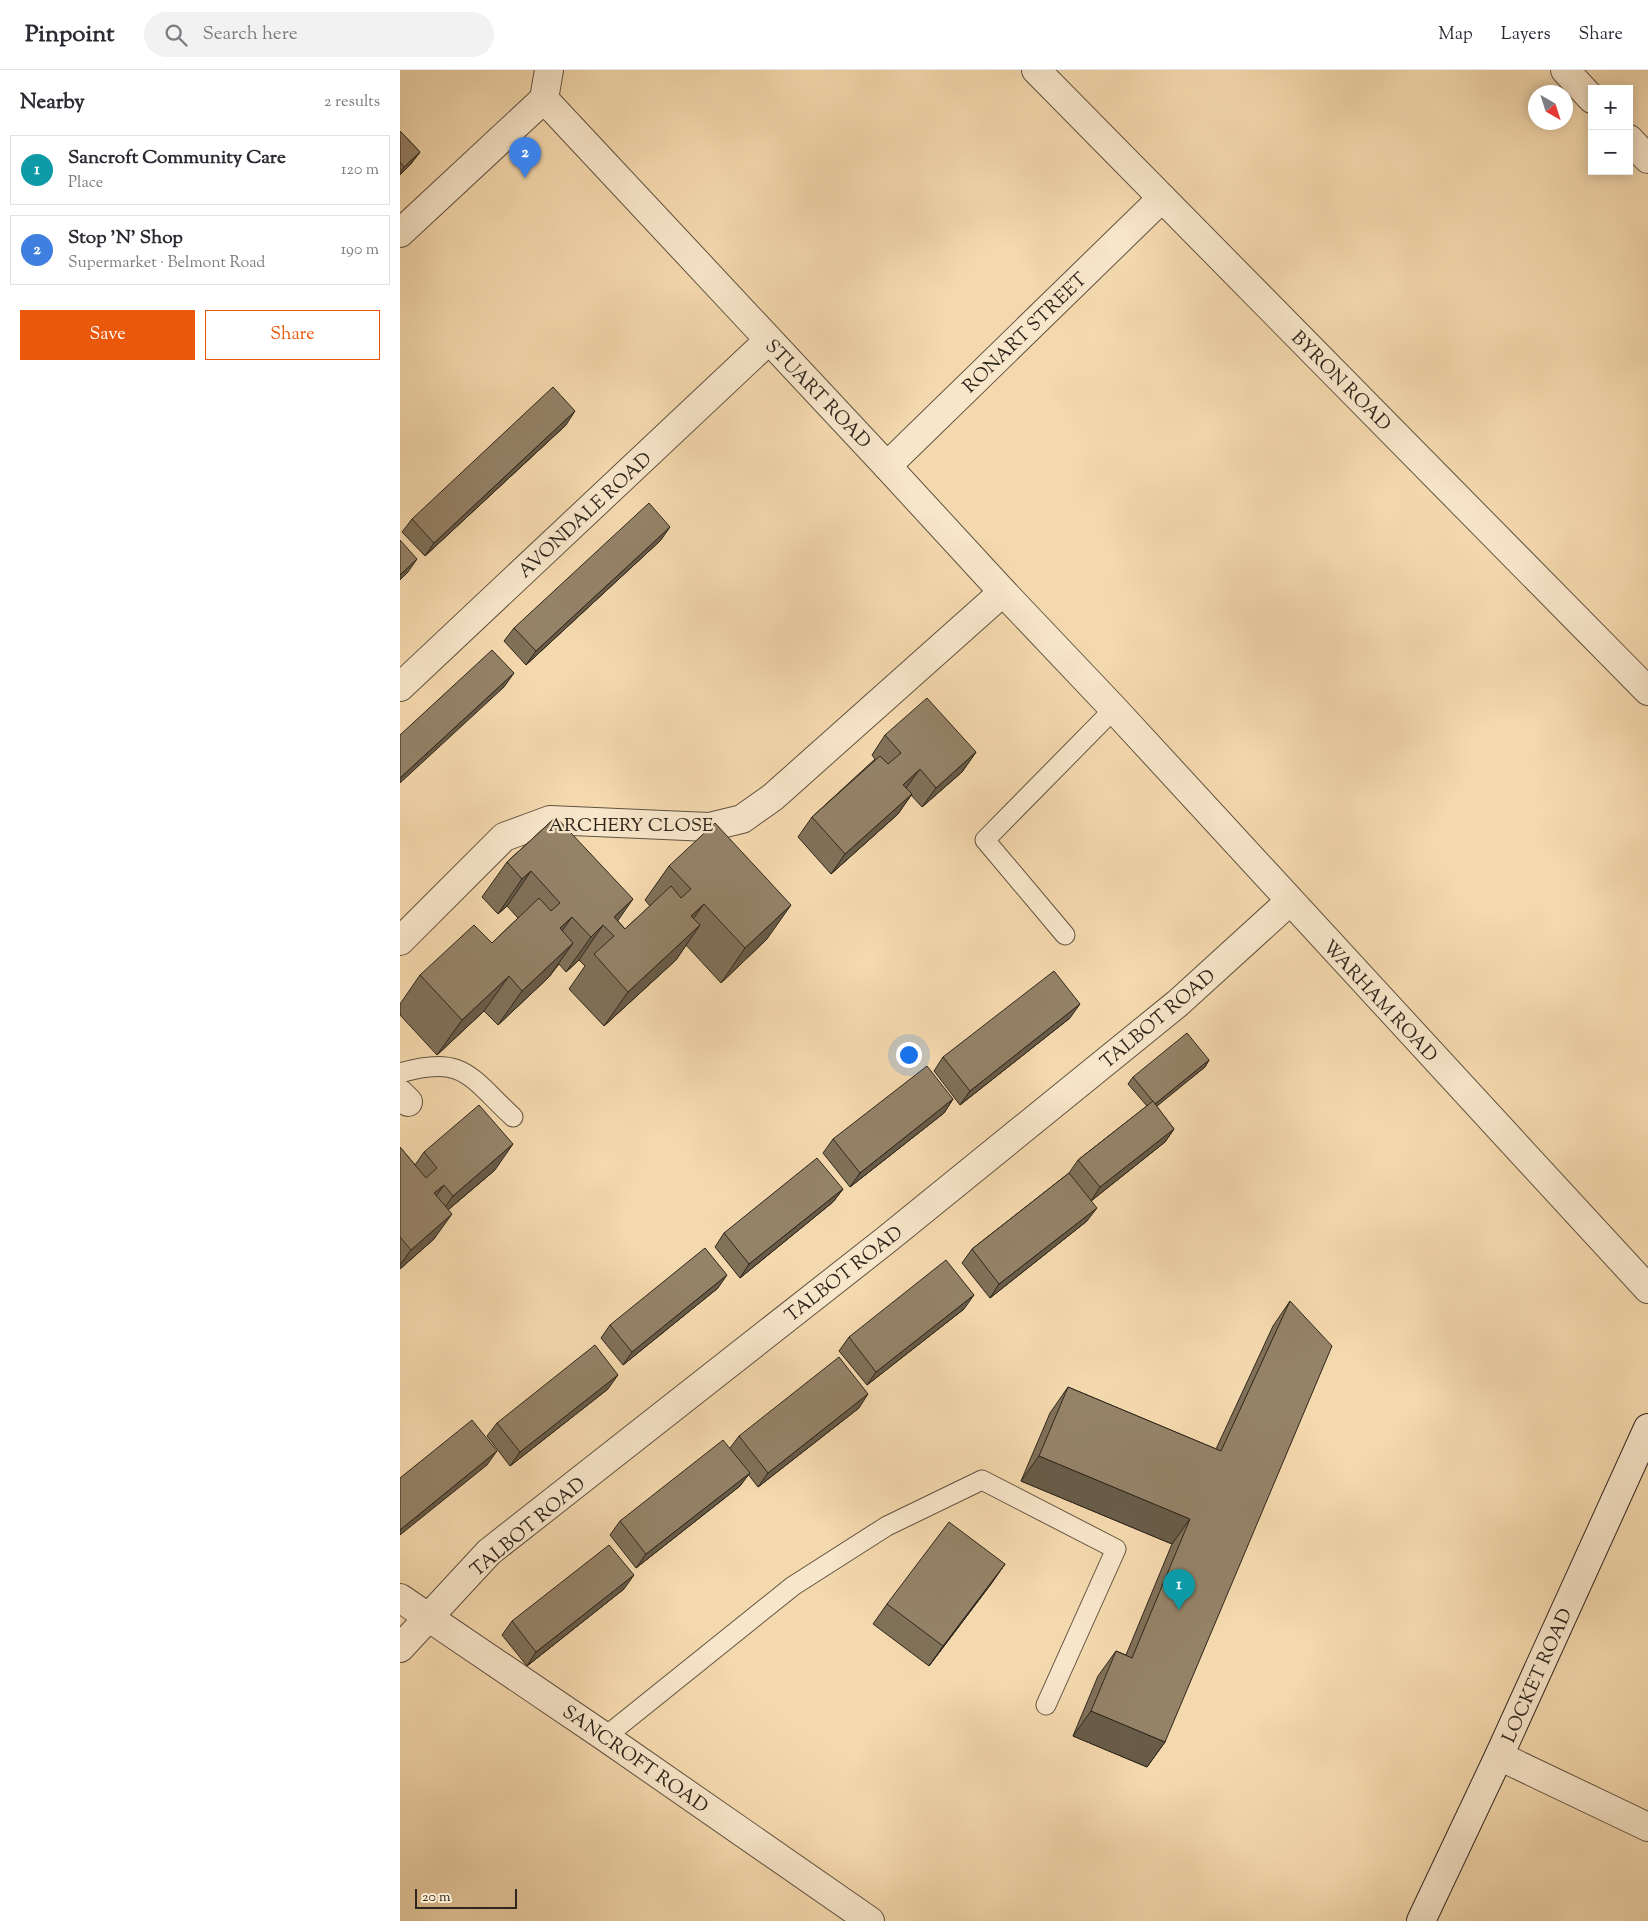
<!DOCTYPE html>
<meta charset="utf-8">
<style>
body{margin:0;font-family:"Sorts Mill Goudy",serif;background:#f2f2f3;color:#2b2b33}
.controls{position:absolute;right:15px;top:15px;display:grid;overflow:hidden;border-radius:0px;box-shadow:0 2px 12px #0003}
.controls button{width:45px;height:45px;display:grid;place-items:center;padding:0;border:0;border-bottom:1px solid #e1e1e2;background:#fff;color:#2b2b33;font:25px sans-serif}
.compass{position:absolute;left:1128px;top:15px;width:45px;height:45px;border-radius:50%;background:#fff;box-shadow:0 2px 12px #0003;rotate:141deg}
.scale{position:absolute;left:15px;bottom:12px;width:102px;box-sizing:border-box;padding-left:5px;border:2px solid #2e261c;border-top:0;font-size:14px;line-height:18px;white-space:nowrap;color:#2e261c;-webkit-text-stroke:4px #f8e6ca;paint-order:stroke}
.you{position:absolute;left:508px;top:984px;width:18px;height:18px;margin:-12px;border:4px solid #fff;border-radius:50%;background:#1a73e8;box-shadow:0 0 0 8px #1a73e833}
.badge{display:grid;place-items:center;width:32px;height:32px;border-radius:50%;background:#ea580c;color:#fff;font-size:16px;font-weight:700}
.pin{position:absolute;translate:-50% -41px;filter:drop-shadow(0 1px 2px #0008)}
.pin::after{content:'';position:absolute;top:26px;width:18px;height:15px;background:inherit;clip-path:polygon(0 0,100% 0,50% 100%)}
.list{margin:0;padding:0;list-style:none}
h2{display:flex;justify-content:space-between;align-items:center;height:65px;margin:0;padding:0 20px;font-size:21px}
h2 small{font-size:16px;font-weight:400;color:#7c7c81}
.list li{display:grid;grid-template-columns:32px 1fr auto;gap:15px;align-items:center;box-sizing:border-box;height:70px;margin:0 10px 10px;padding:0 10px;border:1px solid #e1e1e2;border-radius:0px}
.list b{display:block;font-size:19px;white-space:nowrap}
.list p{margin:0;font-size:16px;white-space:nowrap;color:#7c7c81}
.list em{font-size:16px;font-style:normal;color:#7c7c81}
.actions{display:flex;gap:10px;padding:15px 20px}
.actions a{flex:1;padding:11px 0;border:1px solid #ea580c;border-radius:0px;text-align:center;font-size:18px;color:#ea580c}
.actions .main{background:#ea580c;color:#fff}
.icon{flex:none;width:28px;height:28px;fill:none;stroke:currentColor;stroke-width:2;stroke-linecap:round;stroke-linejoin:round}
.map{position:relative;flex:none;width:1248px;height:1851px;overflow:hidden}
header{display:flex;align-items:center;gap:30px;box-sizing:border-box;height:70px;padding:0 25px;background:#fff;border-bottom:1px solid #e1e1e2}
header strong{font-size:24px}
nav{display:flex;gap:28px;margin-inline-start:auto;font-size:18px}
.search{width:350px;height:45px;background:#f2f2f3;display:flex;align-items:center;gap:12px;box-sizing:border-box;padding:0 18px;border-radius:28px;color:#7c7c81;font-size:19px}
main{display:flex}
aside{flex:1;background:#fff}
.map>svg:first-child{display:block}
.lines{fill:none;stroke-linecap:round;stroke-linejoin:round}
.lane-casing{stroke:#605340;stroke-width:21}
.street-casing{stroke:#605340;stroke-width:30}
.secondary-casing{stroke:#2e261c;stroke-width:30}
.lane{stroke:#f8e6ca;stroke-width:19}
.street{stroke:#f8e6ca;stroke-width:28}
.secondary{stroke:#f8e6ca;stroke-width:28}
.wall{fill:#807159;stroke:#2e261c}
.shaded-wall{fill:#685c49;stroke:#2e261c}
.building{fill:#958368;stroke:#2e261c}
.labels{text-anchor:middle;stroke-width:4.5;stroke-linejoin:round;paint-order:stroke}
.street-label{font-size:19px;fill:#2e261c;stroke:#f8e6ca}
</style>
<header>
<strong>Pinpoint</strong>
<div class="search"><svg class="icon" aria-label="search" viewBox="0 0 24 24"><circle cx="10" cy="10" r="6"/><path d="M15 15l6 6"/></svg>Search here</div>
<nav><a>Map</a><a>Layers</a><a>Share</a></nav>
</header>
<main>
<aside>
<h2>Nearby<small>2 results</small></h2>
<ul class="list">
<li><span class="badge" style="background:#0f9aa8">1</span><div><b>Sancroft Community Care</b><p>Place</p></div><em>120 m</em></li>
<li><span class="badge" style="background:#3f7fe0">2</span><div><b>Stop 'N' Shop</b><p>Supermarket · Belmont Road</p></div><em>190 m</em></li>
</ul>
<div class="actions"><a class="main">Save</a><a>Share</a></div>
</aside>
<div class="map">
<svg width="1248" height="1851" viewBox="0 0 1248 1851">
<rect width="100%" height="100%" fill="#f5d9ae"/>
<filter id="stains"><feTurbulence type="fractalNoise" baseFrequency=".004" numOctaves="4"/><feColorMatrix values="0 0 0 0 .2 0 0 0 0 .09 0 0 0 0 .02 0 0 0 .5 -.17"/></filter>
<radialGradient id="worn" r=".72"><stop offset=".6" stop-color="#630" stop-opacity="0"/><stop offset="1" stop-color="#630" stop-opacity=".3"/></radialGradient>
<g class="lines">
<defs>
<g id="lane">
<path d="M665,865L585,770L714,639"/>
<path d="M0,1003C63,984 70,1007 113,1047"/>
<path d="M205,1667L393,1516L487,1456L582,1410L716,1479L646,1635"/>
</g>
<g id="street">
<path d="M636,0L1248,621"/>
<path d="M1165,0L1192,29"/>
<path d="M144,29L487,396L603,522L714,639L1248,1219"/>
<path d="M144,29L149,0"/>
<path d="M1229,69L1248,89"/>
<path d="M0,163L144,29"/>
<path d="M487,396L762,128"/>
<path d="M0,617L368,271"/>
<path d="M0,871L104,767L150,750L309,757L342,749L373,727L603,522"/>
<path d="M0,1024L8,1032"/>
<path d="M0,1528L205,1667L470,1851"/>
<path d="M0,1578L89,1482L486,1170L778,933L890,831"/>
<path d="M1099,1686L1248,1757"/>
</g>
<path id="secondary" d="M1021,1851L1099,1686L1248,1358"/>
</defs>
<use href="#lane" class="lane-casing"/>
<use href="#street" class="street-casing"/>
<use href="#secondary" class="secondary-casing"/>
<use href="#lane" class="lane"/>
<use href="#street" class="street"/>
<use href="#secondary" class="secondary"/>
</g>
<g class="wall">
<path d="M0,61L20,82L10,95L0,105Z"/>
<path d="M166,355L25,486L2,462L12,449Z"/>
<path d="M261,470L126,595L104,571L114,558Z"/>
<path d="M485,665L576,682L562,702L522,737L511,725L498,744L431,804L398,767L412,747L475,689L472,685Z"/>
<path d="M156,747L218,851L225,859L250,836L245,830L269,796L367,869L321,913L286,875L276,890L204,956L169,919L185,896L179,890L166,902L159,894L149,907L98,955L84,941L37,985L0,945V934L20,905L92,873L118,848L107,836L98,844L82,827L107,792Z"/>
<path d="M670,948L560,1035L534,1001L543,987Z"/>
<path d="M809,990L805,997L756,1036L774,1059L765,1072L691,1131L687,1151L590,1228L562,1193L572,1179L669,1103L678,1090L747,1036L728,1014L733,1007Z"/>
<path d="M553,1029L544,1043L450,1117L423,1083L433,1069Z"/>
<path d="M0,1077L15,1095L24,1082L95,1100L48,1140L34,1169L0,1199Z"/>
<path d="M443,1119L433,1132L340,1208L315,1177L324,1163Z"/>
<path d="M318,1218L223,1295L201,1268L210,1255Z"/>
<path d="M890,1231L765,1672L747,1697L673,1666L698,1606L716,1581L726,1585L772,1474L621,1411L650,1343L668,1317L816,1379L873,1256Z"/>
<path d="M564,1239L467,1315L439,1281L449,1267Z"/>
<path d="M208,1319L110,1396L87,1366L97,1353Z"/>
<path d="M459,1338L358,1417L348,1404L340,1416L236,1498L210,1465L220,1451L330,1378L339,1366Z"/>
<path d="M605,1494L591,1514L529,1596L473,1554L487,1534Z"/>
<path d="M224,1519L127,1596L102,1565L112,1551Z"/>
</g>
<g class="shaded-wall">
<path d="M20,82L10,95L0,105V103L4,97Z"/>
<path d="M175,341L166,355L25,486L34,473Z"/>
<path d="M270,457L261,470L126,595L136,581Z"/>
<path d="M17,489L8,502L0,510V505Z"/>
<path d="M114,603L104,617L0,713V708Z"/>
<path d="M576,682L562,702L522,737L536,718Z"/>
<path d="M520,699L506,718L503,715Z"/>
<path d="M512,724L498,744L431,804L445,784Z"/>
<path d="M131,801L107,836L98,844L122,809Z"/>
<path d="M233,829L210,862L214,847Z"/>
<path d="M304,834L279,868L291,846Z"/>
<path d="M391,835L367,869L321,913L345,878Z"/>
<path d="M172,847L147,882L160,858Z"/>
<path d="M203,855L179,890L166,902L191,867Z"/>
<path d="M300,855L276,890L204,956L228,922Z"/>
<path d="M173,873L149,907L98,955L122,921Z"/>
<path d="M109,906L84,941L37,985L62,950Z"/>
<path d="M680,934L670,948L560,1035L570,1021Z"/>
<path d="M809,990L805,997L751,1041L755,1034Z"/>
<path d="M553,1029L544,1043L450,1117L460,1103Z"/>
<path d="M774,1059L765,1072L691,1131L700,1117Z"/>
<path d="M113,1074L95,1100L35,1151L53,1126Z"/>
<path d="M44,1115L26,1140L34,1123Z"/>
<path d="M443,1119L433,1132L340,1208L349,1194Z"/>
<path d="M697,1138L687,1151L590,1228L599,1214Z"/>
<path d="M52,1144L34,1169L0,1199V1195L11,1180Z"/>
<path d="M327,1205L318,1218L223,1295L232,1282Z"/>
<path d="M574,1225L564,1239L467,1315L476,1302Z"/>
<path d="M218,1305L208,1319L110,1396L120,1382Z"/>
<path d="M468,1324L459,1338L358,1417L368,1403Z"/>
<path d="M97,1381L87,1395L0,1465V1460Z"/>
<path d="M639,1386L790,1449L772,1474L621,1411Z"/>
<path d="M350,1403L340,1416L236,1498L246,1484Z"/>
<path d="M605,1494L591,1514L529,1596L543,1576Z"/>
<path d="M234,1505L224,1519L127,1596L136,1582Z"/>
<path d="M691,1641L765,1672L747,1697L673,1666Z"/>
</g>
<g class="building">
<path d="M0,61L20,82L4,97L0,92Z"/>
<path d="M153,317L175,341L34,473L12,449Z"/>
<path d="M249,433L270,457L136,581L114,558Z"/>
<path d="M0,470L17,489L0,505Z"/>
<path d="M92,580L114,603L0,708V665Z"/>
<path d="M527,628L576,682L536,718L520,699L503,715L512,724L445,784L412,747L480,686L488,694L501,683L485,665Z"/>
<path d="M156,747L233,829L214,847L225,859L271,816L281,828L291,819L269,796L315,753L391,835L345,878L304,834L291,846L300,855L228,922L194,884L214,866L203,855L191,867L172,847L160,858L173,873L122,921L109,906L62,950L20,905L74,855L92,873L139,828L151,841L160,833L131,801L122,809L107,792Z"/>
<path d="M654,901L680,934L570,1021L543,987Z"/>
<path d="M787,963L809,990L755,1034L733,1007Z"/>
<path d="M527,996L553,1029L460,1103L433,1069Z"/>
<path d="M753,1031L774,1059L700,1117L678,1090Z"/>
<path d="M79,1035L113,1074L53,1126L44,1115L34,1123L52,1144L11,1180L0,1167V1077L26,1108L37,1098L24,1082Z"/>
<path d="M417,1088L443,1119L349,1194L324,1163Z"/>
<path d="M669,1103L697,1138L599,1214L572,1179Z"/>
<path d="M305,1178L327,1205L232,1282L210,1255Z"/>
<path d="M546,1190L574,1225L476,1302L449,1267Z"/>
<path d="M890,1231L932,1276L765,1672L691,1641L716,1581L732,1588L790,1449L639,1386L668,1317L821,1381Z"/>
<path d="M195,1275L218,1305L120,1382L97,1353Z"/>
<path d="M439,1287L468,1324L368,1403L339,1366Z"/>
<path d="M72,1350L97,1381L0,1460V1408Z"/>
<path d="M323,1370L350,1403L246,1484L220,1451Z"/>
<path d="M549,1452L605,1494L543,1576L487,1534Z"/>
<path d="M209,1475L234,1505L136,1582L112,1551Z"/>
</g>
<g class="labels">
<g class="street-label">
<text transform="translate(624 262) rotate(-44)" y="7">RONART STREET</text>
<text transform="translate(942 310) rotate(45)" y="7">BYRON ROAD</text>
<text transform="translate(419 323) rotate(46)" y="7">STUART ROAD</text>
<text transform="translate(184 444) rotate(-43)" y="7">AVONDALE ROAD</text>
<text x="231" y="761">ARCHERY CLOSE</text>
<text transform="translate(981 930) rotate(47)" y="7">WARHAM ROAD</text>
<text transform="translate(757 948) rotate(-40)" y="7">TALBOT ROAD</text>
<text transform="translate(443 1203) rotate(-38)" y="7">TALBOT ROAD</text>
<text transform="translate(127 1456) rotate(-40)" y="7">TALBOT ROAD</text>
<text transform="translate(1136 1605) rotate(-66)" y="7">LOCKET ROAD</text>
<text transform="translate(236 1688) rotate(35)" y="7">SANCROFT ROAD</text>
</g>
</g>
<rect width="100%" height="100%" filter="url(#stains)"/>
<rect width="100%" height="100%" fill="url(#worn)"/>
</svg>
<div class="controls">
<button>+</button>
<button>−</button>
</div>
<svg class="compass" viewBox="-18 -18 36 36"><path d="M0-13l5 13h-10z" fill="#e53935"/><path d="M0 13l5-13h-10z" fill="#7c7c81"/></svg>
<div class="scale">20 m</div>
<div class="you"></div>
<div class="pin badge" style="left:779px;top:1540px;background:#0f9aa8">1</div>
<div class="pin badge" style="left:125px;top:108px;background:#3f7fe0">2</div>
</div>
</main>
